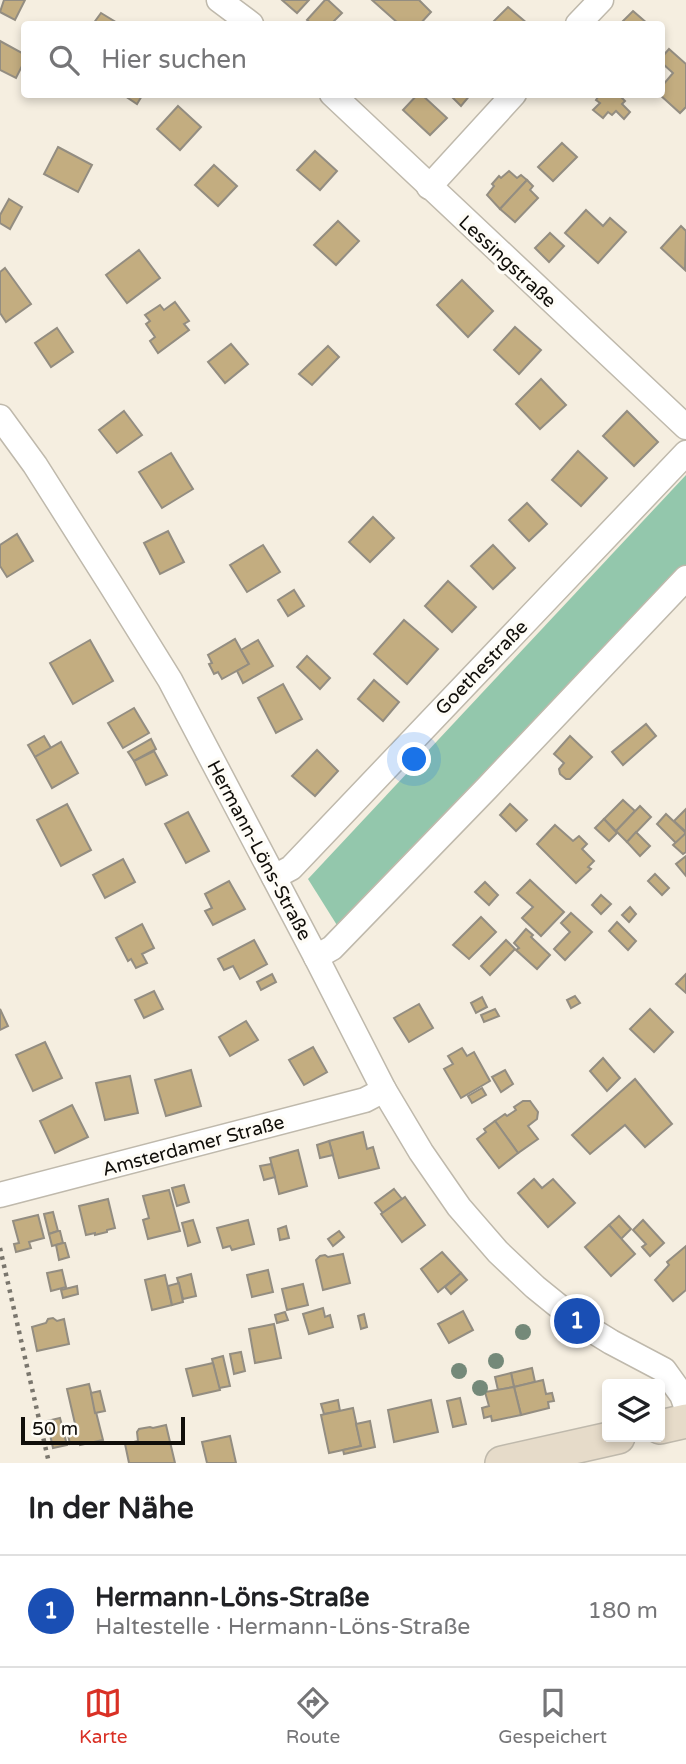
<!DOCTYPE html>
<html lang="de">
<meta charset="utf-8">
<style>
body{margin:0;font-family:"Varela Round",sans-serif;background:#f2f2f2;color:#202124}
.controls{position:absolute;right:21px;bottom:21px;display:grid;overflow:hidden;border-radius:7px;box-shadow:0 4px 10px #0003}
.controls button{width:63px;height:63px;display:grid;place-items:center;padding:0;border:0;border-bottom:2px solid #e0e0e0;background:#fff;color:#202124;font:35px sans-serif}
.scale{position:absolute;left:21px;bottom:18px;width:164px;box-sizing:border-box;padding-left:7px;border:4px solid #100e0a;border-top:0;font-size:19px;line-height:24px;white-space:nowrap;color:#100e0a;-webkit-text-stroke:5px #fefcf6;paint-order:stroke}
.you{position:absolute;left:415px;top:760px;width:24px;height:24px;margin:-18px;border:5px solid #fff;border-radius:50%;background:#1a73e8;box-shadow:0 0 0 10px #1a73e833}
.badge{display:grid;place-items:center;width:46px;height:46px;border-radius:50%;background:#d93025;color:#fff;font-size:23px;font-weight:700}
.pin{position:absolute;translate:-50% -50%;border:4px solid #fff;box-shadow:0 2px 7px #0006}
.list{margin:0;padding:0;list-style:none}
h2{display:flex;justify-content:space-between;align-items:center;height:91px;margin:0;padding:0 28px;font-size:30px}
h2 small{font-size:23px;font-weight:400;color:#757577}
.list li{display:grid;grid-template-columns:46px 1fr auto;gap:21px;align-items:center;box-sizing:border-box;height:112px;padding:0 28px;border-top:2px solid #e0e0e0}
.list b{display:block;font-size:26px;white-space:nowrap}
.list p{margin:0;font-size:23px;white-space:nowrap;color:#757577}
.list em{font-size:23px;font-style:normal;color:#757577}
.icon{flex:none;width:38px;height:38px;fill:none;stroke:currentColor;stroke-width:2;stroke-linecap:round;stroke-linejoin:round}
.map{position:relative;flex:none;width:686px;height:1463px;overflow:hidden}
.search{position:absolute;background:#fff;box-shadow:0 4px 10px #0003;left:21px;right:21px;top:21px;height:77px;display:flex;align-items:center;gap:18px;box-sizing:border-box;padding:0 24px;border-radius:7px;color:#757577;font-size:26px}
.sheet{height:203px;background:#fff}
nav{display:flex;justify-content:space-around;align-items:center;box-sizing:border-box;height:98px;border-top:2px solid #e0e0e0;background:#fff;font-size:19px;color:#757577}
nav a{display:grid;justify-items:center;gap:4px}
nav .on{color:#d93025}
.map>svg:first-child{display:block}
.forest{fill:#93c7ac}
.building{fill:#c3ad80;stroke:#938d81;stroke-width:2}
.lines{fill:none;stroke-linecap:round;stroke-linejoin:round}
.minor-casing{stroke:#bfb9ac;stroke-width:27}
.secondary-casing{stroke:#bfb9ac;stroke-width:36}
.path{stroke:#7a766d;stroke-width:4.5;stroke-dasharray:3.5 5;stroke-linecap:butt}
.minor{stroke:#fff;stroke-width:24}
.secondary{stroke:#e6dbc9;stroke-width:33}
.tree{fill:#748979}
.labels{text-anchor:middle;stroke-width:7;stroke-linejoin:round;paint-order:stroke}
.street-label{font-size:19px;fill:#100e0a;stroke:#fefcf6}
</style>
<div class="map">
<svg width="686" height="1463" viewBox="0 0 686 1463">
<rect width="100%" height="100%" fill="#f5eee0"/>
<path class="forest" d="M686,475V565L340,930L308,879Z"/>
<g class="building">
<path d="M4,0H25L15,20L0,12Z"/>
<path d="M282,0H309L297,13Z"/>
<path d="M325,0H328L342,13L331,24H312L307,20Z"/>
<path d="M372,0H419L431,12L420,24H399Z"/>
<path d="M508,7L528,24H491Z"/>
<path d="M633,11L648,24H620Z"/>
<path d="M101,13L119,24H93Z"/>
<path d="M0,41L24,54V62L16,78L0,70Z"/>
<path d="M669,49L686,64V107L680,113L659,94H662V86L673,73L662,63V57Z"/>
<path d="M122,94H143L137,104Z"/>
<path d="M418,94H421L447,118L430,135L403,110Z"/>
<path d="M449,94H471L461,106Z"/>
<path d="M600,94H618L625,101L622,104L630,112L624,119L616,111L612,115L608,112L603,118L593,110L600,103L596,100Z"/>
<path d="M178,106L201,127L180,150L157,129Z"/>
<path d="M562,143L577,157L553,181L538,167Z"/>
<path d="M58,147L92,165L78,192L44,174Z"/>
<path d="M315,151L337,171L320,190L297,170Z"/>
<path d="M214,165L237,186L218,206L195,185Z"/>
<path d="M509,171L517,178L521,175L527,180L500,209L487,195L494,186L492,184L499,176L501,178Z"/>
<path d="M527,180L533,186L530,190L538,198L515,222L500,209Z"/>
<path d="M9,199L22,207L10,229L0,223V215Z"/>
<path d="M586,210L603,226L610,218L626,232L598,263L565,233Z"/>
<path d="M338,221L359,241L336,265L314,245Z"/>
<path d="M681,226L686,231L685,270L661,248Z"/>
<path d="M550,233L564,246L549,262L535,248Z"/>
<path d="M139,250L160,278L127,303L106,275Z"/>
<path d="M5,268L31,304L6,322L0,313V272Z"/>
<path d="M462,280L493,311L468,337L437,305Z"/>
<path d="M175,302L189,321L184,324L189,330L158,353L150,341L155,337L146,324L150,321L145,315L160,305L164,310Z"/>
<path d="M515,327L541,350L519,374L494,350Z"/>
<path d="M57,328L73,352L51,367L35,343Z"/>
<path d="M231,344L248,364L225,383L208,362Z"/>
<path d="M328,346L339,357L312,385L299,374Z"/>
<path d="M541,379L566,405L540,429L516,404Z"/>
<path d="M124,411L142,435L117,453L99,430Z"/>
<path d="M627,411L658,442L634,466L603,436Z"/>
<path d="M578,451L607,478L581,506L552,480Z"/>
<path d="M171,453L193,489L162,508L139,472Z"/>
<path d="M527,503L547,524L529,541L509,520Z"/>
<path d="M373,517L394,538L370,562L349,542Z"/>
<path d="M168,531L184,562L160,574L144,543Z"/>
<path d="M17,534L33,561L7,577L0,566V545Z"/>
<path d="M263,545L280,572L247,592L230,565Z"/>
<path d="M493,545L515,568L493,589L471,566Z"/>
<path d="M448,581L476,607L452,632L425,606Z"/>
<path d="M294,590L304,606L288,616L278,600Z"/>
<path d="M404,620L438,649L407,684L374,654Z"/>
<path d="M235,639L249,664L222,679L218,672L214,674L209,664L212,663L208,655Z"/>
<path d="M90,640L113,681L73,704L50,663Z"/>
<path d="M258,640L273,666L243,683L237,671L249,664L241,650Z"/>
<path d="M307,656L330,678L320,689L297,667Z"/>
<path d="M374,680L399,702L383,721L358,699Z"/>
<path d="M283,684L302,719L276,733L258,698Z"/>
<path d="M134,708L149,733L123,748L108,723Z"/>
<path d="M646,724L656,736L623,765L612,752Z"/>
<path d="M44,736L51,748L35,757L28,745Z"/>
<path d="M570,736L592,757L570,779H566L560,774L559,769L564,763L554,754Z"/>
<path d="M151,739L156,749L134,761L128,752Z"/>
<path d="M61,742L78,773L52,788L35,757Z"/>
<path d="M317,750L338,771L315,796L292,776Z"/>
<path d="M154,751L167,775L146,785L134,761Z"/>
<path d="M623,800L635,811L616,831L604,819Z"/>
<path d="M67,804L91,850L61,866L37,820Z"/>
<path d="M510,804L527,820L516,831L500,815Z"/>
<path d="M640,806L651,817L627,842L616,831Z"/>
<path d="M686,809V830L685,831L674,821Z"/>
<path d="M188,812L209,851L186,863L165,824Z"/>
<path d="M666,814L686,833L676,843L657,824Z"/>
<path d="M604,819L617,833L609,841L595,828Z"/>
<path d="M555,825L573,841L579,836L587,844L582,849L594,861L588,867L591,869L576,883L537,844Z"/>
<path d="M636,832L650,846L640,856L627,842Z"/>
<path d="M686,833V852L683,854L673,845Z"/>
<path d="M686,856V876L676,864Z"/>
<path d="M123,859L135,882L105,898L93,875Z"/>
<path d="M655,874L669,888L662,895L648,881Z"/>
<path d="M530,880L564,912L541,936L522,918L533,907L517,893Z"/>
<path d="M229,881L245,909L213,925L205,911L212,908L205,894Z"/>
<path d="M485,882L498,895L489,905L475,892Z"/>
<path d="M601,895L611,904L601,914L592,905Z"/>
<path d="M630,907L636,914L629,922L622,915Z"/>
<path d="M571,913L592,932L565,960L554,949L570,932L561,923Z"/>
<path d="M481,917L496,932L469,959L453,945Z"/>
<path d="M617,922L636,941L628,950L609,931Z"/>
<path d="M142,924L154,948L142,954L147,963L136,968L131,959L128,961L116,938Z"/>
<path d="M526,929L533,935L531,937L550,955L537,969L516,950L519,948L514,943Z"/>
<path d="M254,940L267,964L240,979L233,966L224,970L218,959Z"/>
<path d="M506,940L515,949L490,975L481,966Z"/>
<path d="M272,974L276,982L261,990L257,982Z"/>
<path d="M686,974V993L676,984Z"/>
<path d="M154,991L163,1009L144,1018L135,1000Z"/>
<path d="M575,996L580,1003L571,1008L567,1000Z"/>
<path d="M482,997L487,1007L476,1013L471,1003Z"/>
<path d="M419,1004L433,1028L409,1042L394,1018Z"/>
<path d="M0,1009L8,1026L0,1030Z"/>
<path d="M495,1009L499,1016L484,1022L481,1015Z"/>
<path d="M650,1009L673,1032L654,1052L630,1029Z"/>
<path d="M246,1021L258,1040L230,1056L219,1037Z"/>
<path d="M45,1042L62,1078L33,1091L16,1055Z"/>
<path d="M313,1047L327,1072L304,1085L289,1060Z"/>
<path d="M462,1048L467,1056L474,1052L490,1081L461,1098L444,1069L453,1064L448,1056Z"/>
<path d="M603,1058L620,1078L607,1091L590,1071Z"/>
<path d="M191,1070L201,1106L166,1116L155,1080Z"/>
<path d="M505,1070L513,1084L501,1092L492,1077Z"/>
<path d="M130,1076L138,1113L105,1120L96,1083Z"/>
<path d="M635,1079L672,1124L645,1147L625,1125L590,1154L572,1135Z"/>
<path d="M482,1088L486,1095L472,1103L468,1096Z"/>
<path d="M523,1101H530L538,1112L537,1119L528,1126L538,1139L518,1153L495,1121L505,1114L507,1116L516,1110L514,1107Z"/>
<path d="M72,1105L88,1137L55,1153L40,1121Z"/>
<path d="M495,1121L518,1153L499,1168L477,1139L486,1132L484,1129Z"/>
<path d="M363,1132L367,1149L373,1147L379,1168L339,1178L329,1141Z"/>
<path d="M329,1141L333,1155L320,1158L317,1145Z"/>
<path d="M298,1150L307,1186L279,1194L270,1158Z"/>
<path d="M271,1164L275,1177L264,1180L260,1166Z"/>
<path d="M534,1179L542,1188L553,1179L575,1203L548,1227L518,1193Z"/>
<path d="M184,1185L189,1202L177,1206L172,1188Z"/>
<path d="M394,1189L402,1199L383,1213L375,1203Z"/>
<path d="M169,1190L180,1231L148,1239L143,1220L149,1218L143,1196Z"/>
<path d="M405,1197L425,1225L402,1242L381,1214Z"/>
<path d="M108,1199L115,1228L107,1230V1232L95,1235V1233L86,1235L79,1206Z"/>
<path d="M53,1212L58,1231L49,1234L44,1214Z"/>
<path d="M38,1215L44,1238L29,1242L31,1248L16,1252L14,1244L19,1243L13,1221Z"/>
<path d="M619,1216L631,1229L621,1239L609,1225Z"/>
<path d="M193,1220L200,1242L188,1246L182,1223Z"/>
<path d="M248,1220L254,1244L232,1250L230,1246L223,1248L217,1228Z"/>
<path d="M643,1220L664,1243L650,1256L642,1247L646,1244L633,1230Z"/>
<path d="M609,1225L635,1254L611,1276L585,1247Z"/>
<path d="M286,1226L289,1238L280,1240L278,1229Z"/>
<path d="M58,1231H60L63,1243L52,1246L49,1234Z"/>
<path d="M339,1231L344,1237L333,1246L328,1239Z"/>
<path d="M63,1243H65L69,1257L59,1260L56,1245Z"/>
<path d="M686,1246V1290L673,1301L655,1280L669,1265L667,1262Z"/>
<path d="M442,1252L461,1273L438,1292L421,1269Z"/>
<path d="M343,1254L350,1283L323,1290L316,1260L320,1256L325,1255L328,1257Z"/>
<path d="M62,1270L66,1287L51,1291L47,1273Z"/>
<path d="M268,1270L273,1292L252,1297L247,1275Z"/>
<path d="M461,1273L467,1280L451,1294L445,1287Z"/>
<path d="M191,1274L196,1296L183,1299L177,1278Z"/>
<path d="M165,1275L172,1305L152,1310L145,1280Z"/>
<path d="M179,1283L183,1302L172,1305L168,1286Z"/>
<path d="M303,1284L308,1305L287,1310L282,1289Z"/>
<path d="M77,1286L78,1294L63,1298L61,1290Z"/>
<path d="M323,1308L325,1317L330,1315L333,1327L309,1334L303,1314Z"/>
<path d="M463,1311L473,1330L449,1343L438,1324Z"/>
<path d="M285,1312L288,1320L277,1323L275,1315Z"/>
<path d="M364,1314L367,1327L361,1329L358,1316Z"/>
<path d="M53,1318L57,1321L64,1319L69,1344L37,1351L32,1327L46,1323L48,1319Z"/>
<path d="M274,1324L281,1358L255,1363L249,1329Z"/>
<path d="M241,1352L245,1371L234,1374L230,1354Z"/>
<path d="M223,1356L230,1386L219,1388L212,1359Z"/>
<path d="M213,1363L220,1390L193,1396L186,1369Z"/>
<path d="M532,1368L535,1382L514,1387L511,1373Z"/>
<path d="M511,1373L514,1387L498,1390L495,1377Z"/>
<path d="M543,1380L546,1394L552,1393L554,1401L548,1402L549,1408L521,1415L514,1387Z"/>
<path d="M89,1384L103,1440L80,1445L79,1442L70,1444L67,1430L76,1428L67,1389Z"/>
<path d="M514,1387L521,1415L492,1421L491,1416L484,1418L482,1408L489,1406L485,1392Z"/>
<path d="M100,1391L105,1411L95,1413L91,1393Z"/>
<path d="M460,1398L466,1424L453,1427L447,1401Z"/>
<path d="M338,1400L340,1411L324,1414L321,1404Z"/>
<path d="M431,1400L438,1432L394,1442L388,1410Z"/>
<path d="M353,1408L361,1446L329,1453L321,1415Z"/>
<path d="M60,1418L67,1445L53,1448L47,1421Z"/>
<path d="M370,1421L375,1447L344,1454L343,1450L361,1446L356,1424Z"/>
<path d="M166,1425L175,1463H129L125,1444L138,1441L137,1432L139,1429L150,1427L153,1428Z"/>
<path d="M230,1436L236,1463H207L202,1442Z"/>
</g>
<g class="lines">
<defs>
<g id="minor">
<path d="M219,0L251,24"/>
<path d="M578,24L601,0"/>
<path d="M332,94L686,427"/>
<path d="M429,187L514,94"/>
<path d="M0,417L35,465L111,585L170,680L316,957L384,1090L421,1152L459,1207L498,1252L535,1287L577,1321L611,1342L664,1370L682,1395L686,1406"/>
<path d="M274,877L291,868L686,453"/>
<path d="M316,957L332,948L487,788L686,578"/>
<path d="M0,1195L365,1100L384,1090"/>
</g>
<g id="secondary">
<path d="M660,1427L686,1421"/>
<path d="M502,1463L618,1437"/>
</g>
</defs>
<use href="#minor" class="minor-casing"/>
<use href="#secondary" class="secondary-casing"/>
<path class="path" d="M0,1248L49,1463"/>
<use href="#minor" class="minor"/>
<use href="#secondary" class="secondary"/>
</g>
<g class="tree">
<circle cx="523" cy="1332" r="8"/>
<circle cx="496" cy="1361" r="8"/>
<circle cx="459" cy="1371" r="8"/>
<circle cx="480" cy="1388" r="8"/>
</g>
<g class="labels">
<g class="street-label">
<text transform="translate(508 261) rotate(43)" y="7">Lessingstraße</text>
<text transform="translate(481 667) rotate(-46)" y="7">Goethestraße</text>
<text transform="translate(260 850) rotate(62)" y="7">Hermann-Löns-Straße</text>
<text transform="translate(193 1145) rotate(-15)" y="7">Amsterdamer Straße</text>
</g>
</g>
</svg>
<div class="controls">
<button><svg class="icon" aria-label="layers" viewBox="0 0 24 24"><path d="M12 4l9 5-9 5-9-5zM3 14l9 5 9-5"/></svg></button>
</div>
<div class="scale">50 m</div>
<div class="you"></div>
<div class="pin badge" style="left:577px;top:1321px;background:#1a4fb4">1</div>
<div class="search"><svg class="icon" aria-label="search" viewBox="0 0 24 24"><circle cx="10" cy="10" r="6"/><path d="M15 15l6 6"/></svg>Hier suchen</div>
</div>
<section class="sheet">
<h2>In der Nähe<small></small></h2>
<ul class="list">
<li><span class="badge" style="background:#1a4fb4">1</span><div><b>Hermann-Löns-Straße</b><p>Haltestelle · Hermann-Löns-Straße</p></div><em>180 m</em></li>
</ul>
</section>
<nav>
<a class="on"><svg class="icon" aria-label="map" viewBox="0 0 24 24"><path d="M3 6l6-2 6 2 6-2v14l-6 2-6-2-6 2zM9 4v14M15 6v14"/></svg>Karte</a>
<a><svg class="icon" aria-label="directions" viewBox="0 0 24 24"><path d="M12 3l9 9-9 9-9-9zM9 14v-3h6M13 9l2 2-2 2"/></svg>Route</a>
<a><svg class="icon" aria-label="saved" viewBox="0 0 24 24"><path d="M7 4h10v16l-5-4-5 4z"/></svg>Gespeichert</a>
</nav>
